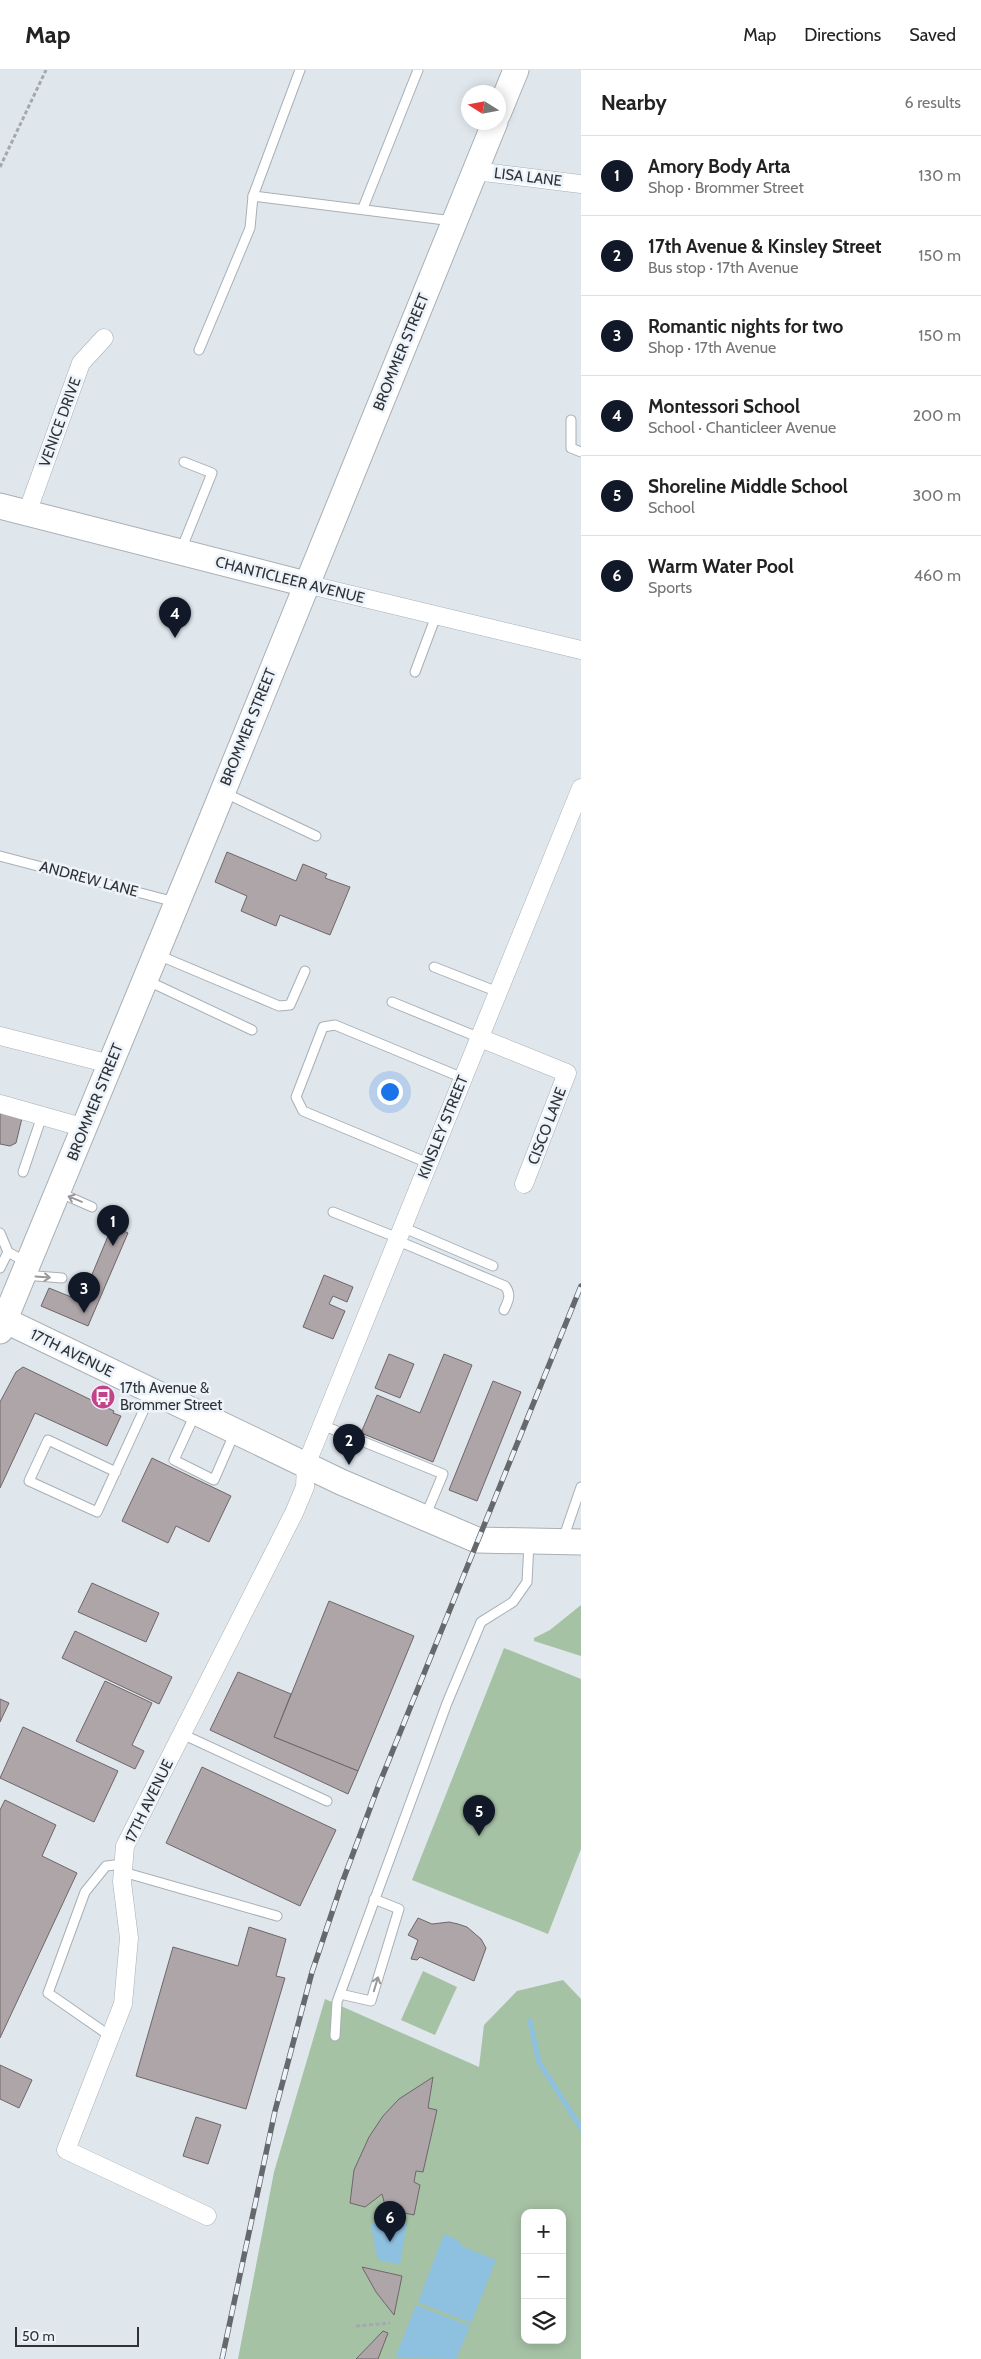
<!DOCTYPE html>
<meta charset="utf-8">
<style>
body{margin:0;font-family:Cabin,sans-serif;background:#f2f2f2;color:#222}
.controls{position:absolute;right:15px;bottom:15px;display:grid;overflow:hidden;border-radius:10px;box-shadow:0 2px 12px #0003}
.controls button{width:45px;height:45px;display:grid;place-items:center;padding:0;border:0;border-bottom:1px solid #e0e0e0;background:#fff;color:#222;font:25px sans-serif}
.compass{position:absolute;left:461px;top:15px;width:45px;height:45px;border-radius:50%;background:#fff;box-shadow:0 2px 12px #0003;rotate:281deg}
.scale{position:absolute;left:15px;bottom:12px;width:124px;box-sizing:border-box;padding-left:5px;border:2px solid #303235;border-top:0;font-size:14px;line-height:18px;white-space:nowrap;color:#303235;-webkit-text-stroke:4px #edf3fa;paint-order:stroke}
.you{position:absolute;left:389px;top:1021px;width:18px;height:18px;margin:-12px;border:4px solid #fff;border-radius:50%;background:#1a73e8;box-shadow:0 0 0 8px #1a73e833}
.badge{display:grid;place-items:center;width:32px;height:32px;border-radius:50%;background:#111827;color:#fff;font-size:16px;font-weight:700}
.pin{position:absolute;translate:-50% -41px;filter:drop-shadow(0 1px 2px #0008)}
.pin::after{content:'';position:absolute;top:26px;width:18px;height:15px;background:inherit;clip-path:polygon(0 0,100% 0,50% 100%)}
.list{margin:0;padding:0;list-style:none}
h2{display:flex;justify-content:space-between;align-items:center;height:65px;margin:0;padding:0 20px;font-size:21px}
h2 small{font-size:16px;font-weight:400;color:#767676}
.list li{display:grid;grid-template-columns:32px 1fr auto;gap:15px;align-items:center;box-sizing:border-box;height:80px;padding:0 20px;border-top:1px solid #e0e0e0}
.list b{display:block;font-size:19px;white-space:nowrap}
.list p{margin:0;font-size:16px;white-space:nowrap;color:#767676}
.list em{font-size:16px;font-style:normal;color:#767676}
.icon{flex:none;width:28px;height:28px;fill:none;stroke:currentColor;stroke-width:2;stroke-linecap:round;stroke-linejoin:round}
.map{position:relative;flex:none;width:581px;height:2289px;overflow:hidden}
header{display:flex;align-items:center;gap:30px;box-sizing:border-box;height:70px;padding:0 25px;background:#fff;border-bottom:1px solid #e0e0e0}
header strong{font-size:24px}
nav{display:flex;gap:28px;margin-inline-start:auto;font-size:18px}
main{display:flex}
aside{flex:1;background:#fff}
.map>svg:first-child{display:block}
.green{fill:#a6c2a5;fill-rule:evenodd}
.water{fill:#8ec1e0}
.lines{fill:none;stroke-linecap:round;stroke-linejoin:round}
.stream{stroke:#8ec1e0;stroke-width:5}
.building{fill:#aea5a9;stroke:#6e6669}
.lane-casing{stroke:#a8afb5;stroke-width:11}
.street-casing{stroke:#a8afb5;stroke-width:19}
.secondary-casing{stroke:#a8afb5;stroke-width:27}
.path{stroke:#a3a9ae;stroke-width:3;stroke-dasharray:4 2.5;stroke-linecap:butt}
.lane{stroke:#fff;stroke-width:9}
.street{stroke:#fff;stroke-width:18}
.secondary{stroke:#fff;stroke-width:25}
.rail-casing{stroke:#65696c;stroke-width:5.5}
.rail{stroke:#edf3fa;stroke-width:4;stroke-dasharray:11;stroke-linecap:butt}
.oneway{stroke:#98989a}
.labels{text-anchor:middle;stroke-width:5;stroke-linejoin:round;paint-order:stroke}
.street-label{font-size:15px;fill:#303235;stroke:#edf3fa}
.poi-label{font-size:15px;fill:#303235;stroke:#edf3fa;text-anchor:start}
</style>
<header>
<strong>Map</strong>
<nav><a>Map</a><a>Directions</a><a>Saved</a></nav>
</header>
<main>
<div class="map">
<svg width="581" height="2289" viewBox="0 0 581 2289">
<rect width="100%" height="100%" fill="#dfe6ec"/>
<g class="green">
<path d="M581,1535V1586L534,1571V1568L550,1560Z"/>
<path d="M504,1578L581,1609V1779L548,1864L412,1810Z"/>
<path d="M423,1901L457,1917L435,1965L401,1950Z"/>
<path d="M563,1910L581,1929V2289H238L274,2102L325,1929L479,1997L484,1955L517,1921ZM525,2143H562V2270H525Z"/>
</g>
<g class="water">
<path d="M385,2149L407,2153L400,2194L378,2190C377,2187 371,2157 371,2153L382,2155Z"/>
<path d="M444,2164L458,2170L462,2176L496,2190L471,2253L418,2232Z"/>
<path d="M416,2235L470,2256L456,2289L395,2288Z"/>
</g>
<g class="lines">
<path class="stream" d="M530,1951L539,1992L581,2058"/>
</g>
<g class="building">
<path d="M227,782L296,811L303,794L327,804L325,808L350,817L330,865L280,845L276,856L241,841L247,826L215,812Z"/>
<path d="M0,1042L22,1048L16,1073L10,1076L0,1074Z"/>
<path d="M111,1159L119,1162L120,1159L128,1163L88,1256L41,1236L49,1218L81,1231Z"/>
<path d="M324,1205L353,1217L347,1232L333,1226L329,1234L345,1241L333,1269L303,1257Z"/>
<path d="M389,1284L414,1294L400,1328L375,1318Z"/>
<path d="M444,1284L472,1295L433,1392L361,1363L377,1325L420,1343Z"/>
<path d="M23,1297L114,1341L113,1343L121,1346L107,1376L35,1343L0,1418V1332L16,1302Z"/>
<path d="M493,1311L521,1322L477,1431L449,1420Z"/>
<path d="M152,1388L231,1426L209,1472L176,1456L168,1473L122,1451Z"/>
<path d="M92,1513L159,1543L146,1572L78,1542Z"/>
<path d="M329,1531L414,1566L358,1701L274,1667Z"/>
<path d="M75,1561L172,1607L159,1634L62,1588Z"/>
<path d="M238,1602L291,1624L274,1667L358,1701L348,1724L210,1660Z"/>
<path d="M105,1611L152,1633L132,1675L144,1681L135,1699L76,1671Z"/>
<path d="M0,1629L9,1633L0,1652Z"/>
<path d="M23,1657L118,1701L94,1752L0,1708Z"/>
<path d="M202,1697L336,1760L300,1836L166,1773Z"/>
<path d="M5,1730L56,1755L42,1786L77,1803L0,1968V1740Z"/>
<path d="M418,1848L432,1854L449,1852L458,1854L467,1857L481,1869L486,1878L474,1911L420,1887L417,1890L411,1889L418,1870L408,1865Z"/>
<path d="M249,1857L286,1869L276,1906L285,1908L246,2039L136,2006L173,1877L238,1896Z"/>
<path d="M0,1995L32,2010L19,2038L0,2029Z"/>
<path d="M433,2007L428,2038L437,2040L423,2102L416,2101L414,2112L420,2115L414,2145L386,2139L382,2124L365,2137L350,2133L354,2100L369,2067L383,2046L399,2029Z"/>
<path d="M196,2047L221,2055L208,2094L183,2086Z"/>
<path d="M362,2197L402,2206L394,2245L376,2222Z"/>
<path d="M383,2261L388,2263L378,2289H356Z"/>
</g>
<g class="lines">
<defs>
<g id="lane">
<path d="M253,126L300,0"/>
<path d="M363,138L418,0"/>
<path d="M199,280L250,158L253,126L453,151"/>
<path d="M571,350V378L581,382"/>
<path d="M181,480L212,403L184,392"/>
<path d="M415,602L436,546"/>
<path d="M225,723L316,766"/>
<path d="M0,786L175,832"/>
<path d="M158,885L279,936L290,935L305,901"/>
<path d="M434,897L498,922"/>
<path d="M148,911L252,960"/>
<path d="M392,932L480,968"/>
<path d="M428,1093L303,1041L296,1027L323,957L335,955L463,1008"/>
<path d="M23,1102L42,1046"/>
<path d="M58,1122L92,1137"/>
<path d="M333,1142L398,1168"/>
<path d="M402,1157L493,1196"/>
<path d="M0,1163L8,1182L26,1192"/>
<path d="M396,1170L505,1216C512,1225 508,1231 504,1240"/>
<path d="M0,1198L8,1182"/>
<path d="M24,1205L62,1208"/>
<path d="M196,1342L174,1390L214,1410L235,1362"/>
<path d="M322,1355L443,1404L425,1447"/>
<path d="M116,1402L48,1370L29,1411L97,1442L152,1322"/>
<path d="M563,1469L581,1417"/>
<path d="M182,1664L327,1731"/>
<path d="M123,1802L277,1846"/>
<path d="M340,1924L371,1931L399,1839L374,1829"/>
<path d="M110,1966L48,1923L85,1822L106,1796L124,1794"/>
<path d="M335,1966L337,1932L447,1633L481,1552L513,1532L527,1512L529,1473"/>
</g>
<g id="street">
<path d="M475,101L581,114"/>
<path d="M27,443L81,293L104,268"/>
<path d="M306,514L581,580"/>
<path d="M0,966L110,994"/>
<path d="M480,968L567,1003L524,1114"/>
<path d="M0,1034L85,1058"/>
<path d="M207,2146L66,2080L123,1934L129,1868L122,1812L125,1776L294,1443L305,1417L306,1395L581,718"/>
</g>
<g id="secondary">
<path d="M498,44L516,0"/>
<path d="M0,436L306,514"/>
<path d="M0,1248L341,1412L477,1470L581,1472"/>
<path d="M0,1261L210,753L495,52"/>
</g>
</defs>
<use href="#lane" class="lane-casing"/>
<use href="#street" class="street-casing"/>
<use href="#secondary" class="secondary-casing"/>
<g class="path">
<path d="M0,97L46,0"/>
<path d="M356,2256L390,2253"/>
</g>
<use href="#lane" class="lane"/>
<use href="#street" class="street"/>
<use href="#secondary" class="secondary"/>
<defs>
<path id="rail" d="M222,2289L275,2041L312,1902L342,1813L378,1717L581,1216"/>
</defs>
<use href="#rail" class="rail-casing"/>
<use href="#rail" class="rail"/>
</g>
<defs><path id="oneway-shaft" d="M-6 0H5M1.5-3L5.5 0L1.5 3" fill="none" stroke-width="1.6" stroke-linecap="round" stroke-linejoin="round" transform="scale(1.25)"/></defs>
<g class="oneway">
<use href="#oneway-shaft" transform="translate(75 1129) rotate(-158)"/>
<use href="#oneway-shaft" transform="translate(43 1207) rotate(4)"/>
<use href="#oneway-shaft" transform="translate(376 1914) rotate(-73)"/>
</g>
<defs>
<symbol id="bus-disc" viewBox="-11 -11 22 22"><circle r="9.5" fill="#c44289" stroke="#edf3fa"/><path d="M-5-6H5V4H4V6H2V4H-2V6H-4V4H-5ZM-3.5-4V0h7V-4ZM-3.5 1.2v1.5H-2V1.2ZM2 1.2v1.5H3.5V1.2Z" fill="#fff"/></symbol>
</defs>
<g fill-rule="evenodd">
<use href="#bus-disc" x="89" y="1313" width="28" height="28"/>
</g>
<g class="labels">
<g class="street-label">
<text transform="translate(528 107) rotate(7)" y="5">LISA LANE</text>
<text transform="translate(401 282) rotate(-68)" y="5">BROMMER STREET</text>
<text transform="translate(60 352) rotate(-70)" y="5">VENICE DRIVE</text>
<text transform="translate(290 510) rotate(14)" y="5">CHANTICLEER AVENUE</text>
<text transform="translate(248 657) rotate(-68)" y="5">BROMMER STREET</text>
<text transform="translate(89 809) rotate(15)" y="5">ANDREW LANE</text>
<text transform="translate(95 1032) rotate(-68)" y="5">BROMMER STREET</text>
<text transform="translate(547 1056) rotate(-69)" y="5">CISCO LANE</text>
<text transform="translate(443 1057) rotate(-68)" y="5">KINSLEY STREET</text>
<text transform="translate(72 1283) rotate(26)" y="5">17TH AVENUE</text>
<text transform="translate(149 1731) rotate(-64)" y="5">17TH AVENUE</text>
</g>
<g class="poi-label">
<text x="120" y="1323">17th Avenue &amp;<tspan x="120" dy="17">Brommer Street</tspan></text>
</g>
</g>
</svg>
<div class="controls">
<button>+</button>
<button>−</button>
<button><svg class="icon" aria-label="layers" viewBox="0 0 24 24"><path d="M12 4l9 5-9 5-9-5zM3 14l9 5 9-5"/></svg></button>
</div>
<svg class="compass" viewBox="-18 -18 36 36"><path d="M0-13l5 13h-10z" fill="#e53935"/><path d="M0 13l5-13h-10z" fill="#767676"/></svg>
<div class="scale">50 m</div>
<div class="you"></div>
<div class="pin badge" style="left:113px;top:1176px">1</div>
<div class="pin badge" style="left:349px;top:1395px">2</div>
<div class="pin badge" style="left:84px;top:1243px">3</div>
<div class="pin badge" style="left:175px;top:568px">4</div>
<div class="pin badge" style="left:479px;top:1766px">5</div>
<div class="pin badge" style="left:390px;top:2172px">6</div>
</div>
<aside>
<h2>Nearby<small>6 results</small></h2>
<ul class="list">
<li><span class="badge">1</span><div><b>Amory Body Arta</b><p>Shop · Brommer Street</p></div><em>130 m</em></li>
<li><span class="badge">2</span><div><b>17th Avenue &amp; Kinsley Street</b><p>Bus stop · 17th Avenue</p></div><em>150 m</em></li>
<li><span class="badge">3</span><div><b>Romantic nights for two</b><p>Shop · 17th Avenue</p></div><em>150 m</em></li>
<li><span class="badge">4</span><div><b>Montessori School</b><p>School · Chanticleer Avenue</p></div><em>200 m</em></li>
<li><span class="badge">5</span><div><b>Shoreline Middle School</b><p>School</p></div><em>300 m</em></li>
<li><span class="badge">6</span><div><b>Warm Water Pool</b><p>Sports</p></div><em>460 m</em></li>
</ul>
</aside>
</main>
